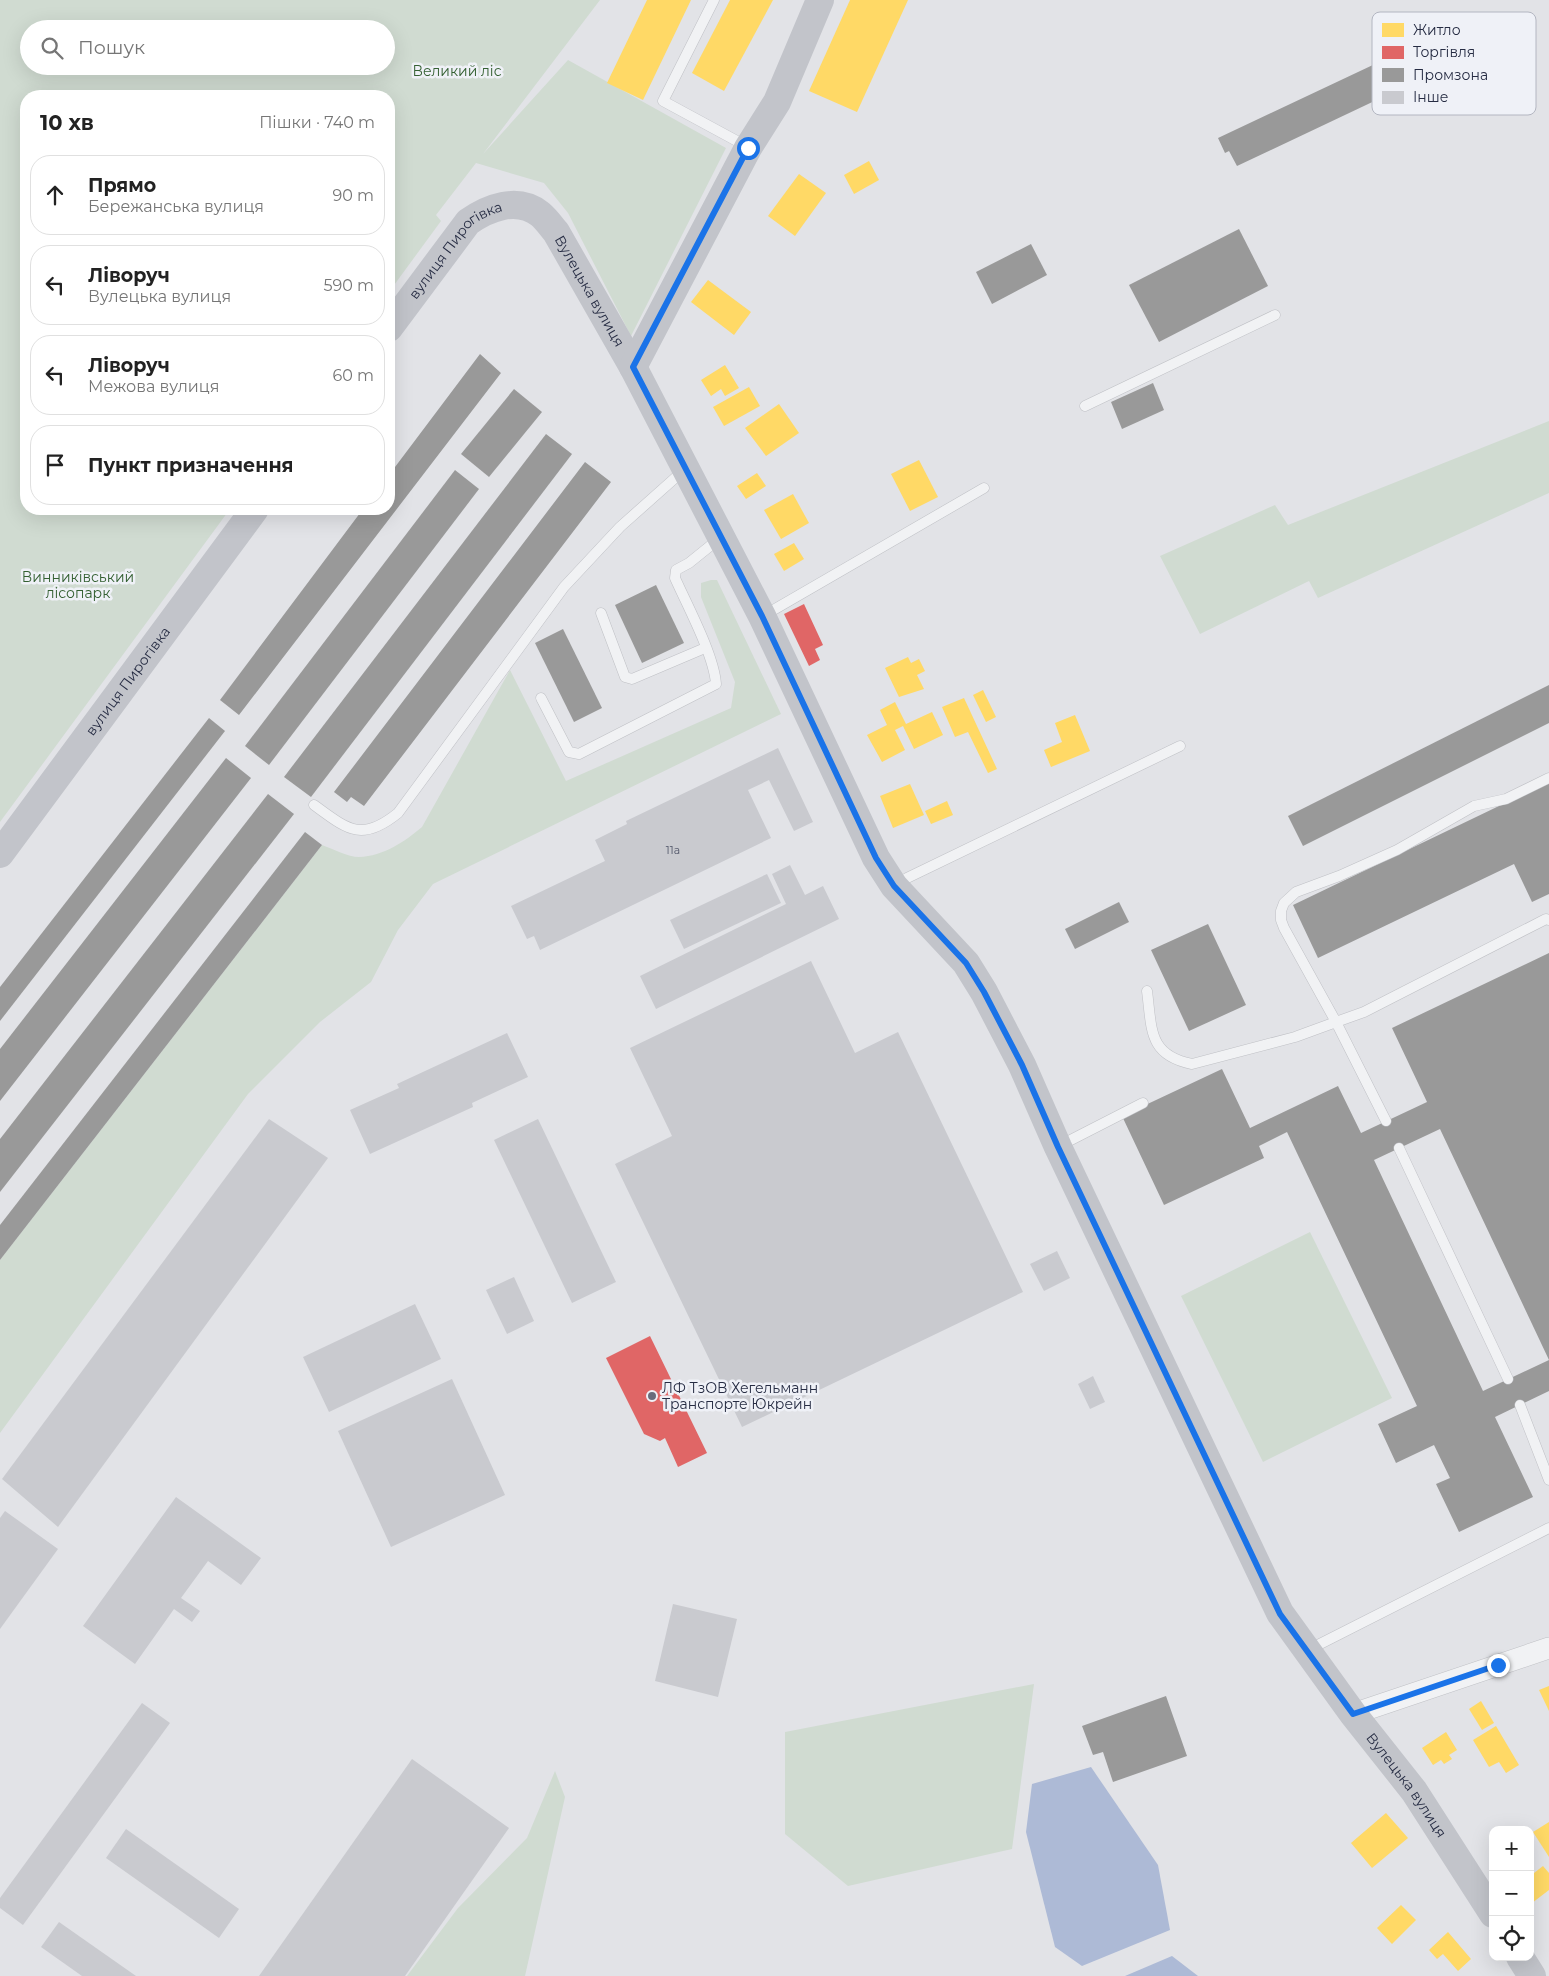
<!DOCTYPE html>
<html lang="uk">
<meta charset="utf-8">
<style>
body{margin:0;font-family:Montserrat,sans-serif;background:#f2f2f2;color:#222}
.controls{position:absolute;right:15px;bottom:15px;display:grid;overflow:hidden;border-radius:10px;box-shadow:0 5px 20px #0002}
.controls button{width:45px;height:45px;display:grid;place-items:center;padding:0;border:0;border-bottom:1px solid #e0e0e0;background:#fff;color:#222;font:25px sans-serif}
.stop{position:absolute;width:15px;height:15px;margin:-11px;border:4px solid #1a73e8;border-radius:50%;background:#fff}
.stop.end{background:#1a73e8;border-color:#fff;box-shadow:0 1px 5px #0008}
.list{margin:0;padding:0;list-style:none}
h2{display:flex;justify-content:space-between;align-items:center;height:65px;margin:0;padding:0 20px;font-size:21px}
h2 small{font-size:16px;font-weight:400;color:#767676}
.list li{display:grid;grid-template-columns:32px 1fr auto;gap:15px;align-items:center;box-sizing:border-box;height:80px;margin:0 10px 10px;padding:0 10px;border:1px solid #e0e0e0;border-radius:20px}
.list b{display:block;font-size:19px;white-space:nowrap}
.list p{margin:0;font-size:16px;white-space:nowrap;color:#767676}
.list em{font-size:16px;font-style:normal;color:#767676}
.icon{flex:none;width:28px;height:28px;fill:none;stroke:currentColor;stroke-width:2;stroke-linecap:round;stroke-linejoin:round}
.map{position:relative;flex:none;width:1549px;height:1976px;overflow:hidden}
.search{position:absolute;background:#fff;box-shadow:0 5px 20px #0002;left:20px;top:20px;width:375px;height:55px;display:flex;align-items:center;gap:12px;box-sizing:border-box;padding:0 18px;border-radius:28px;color:#767676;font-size:19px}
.panel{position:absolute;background:#fff;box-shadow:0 5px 20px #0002;left:20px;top:90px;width:375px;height:425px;border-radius:20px}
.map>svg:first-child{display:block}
.green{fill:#d0dbd1;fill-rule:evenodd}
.water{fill:#adbad6}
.homes{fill:#ffd966}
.shops{fill:#e06666}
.industry{fill:#999;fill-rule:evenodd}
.building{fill:#c9cacf}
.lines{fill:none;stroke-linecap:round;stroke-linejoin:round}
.lane-casing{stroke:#bfc0c5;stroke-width:11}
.street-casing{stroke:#bfc0c5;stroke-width:22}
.lane{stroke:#f1f2f4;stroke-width:10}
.street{stroke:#f1f2f4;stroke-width:21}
.secondary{stroke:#c2c4ca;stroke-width:28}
.route{stroke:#1a73e8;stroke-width:6}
.poi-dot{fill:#686c7c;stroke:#eff1f7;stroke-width:2}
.labels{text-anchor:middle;stroke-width:5;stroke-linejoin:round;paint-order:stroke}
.number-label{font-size:11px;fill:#505568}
.park-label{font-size:14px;fill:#346032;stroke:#eff1f7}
.street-label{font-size:14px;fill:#262c43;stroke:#eff1f7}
.poi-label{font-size:14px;fill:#262c43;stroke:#eff1f7;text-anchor:start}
.key{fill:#eff1f7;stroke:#b3b6c1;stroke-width:1}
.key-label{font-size:14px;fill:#262c43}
</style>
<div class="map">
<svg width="1549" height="1976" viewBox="0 0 1549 1976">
<rect width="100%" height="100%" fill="#e2e3e7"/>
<g class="green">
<path d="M0,0H600L483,154L568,60L726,148L631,336L568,213L544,183L476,163L436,215L441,221L389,292V96H26V509H230L0,822ZM29,29H386V66H29Z"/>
<path d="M1549,421V493L1318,598L1309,581L1200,634L1160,556L1275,505L1288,525Z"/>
<path d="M711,580H717L781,714L433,884L398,930L371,982L320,1022L248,1094L0,1433V1260L322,845C333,849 348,857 359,857C384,856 404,842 422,827L510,670L566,781L731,708L735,682L701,597V583Z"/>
<path d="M1310,1232L1392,1398L1263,1462L1181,1296Z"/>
<path d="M1034,1684L1012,1849L848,1886L785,1834V1732Z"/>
<path d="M555,1771L565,1797L525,1976H407L458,1908L527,1838Z"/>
</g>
<g class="water">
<path d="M1091,1767L1158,1865L1170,1930L1082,1966L1055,1947L1026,1832L1032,1784Z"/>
<path d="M1172,1956L1198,1976H1125Z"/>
</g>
<g class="homes">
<path d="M647,0H691L643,100L607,83Z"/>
<path d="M730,0H773L724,91L692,73Z"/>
<path d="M850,0H908L857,112L809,91Z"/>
<path d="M869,161L879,180L854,194L844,175Z"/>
<path d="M799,174L826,193L795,236L768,216Z"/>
<path d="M708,280L751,312L734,335L691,302Z"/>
<path d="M725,365L739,388L725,396L721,389L711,396L701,380Z"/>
<path d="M749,387L760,406L724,426L713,407Z"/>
<path d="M779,404L799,433L766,456L745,428Z"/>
<path d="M919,460L938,497L910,511L891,474Z"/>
<path d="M757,473L766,486L746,499L737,486Z"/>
<path d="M793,494L809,523L781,539L764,510Z"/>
<path d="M794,543L804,559L784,571L774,554Z"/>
<path d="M908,657L911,663L919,659L925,671L917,675L924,689L899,697L885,668Z"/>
<path d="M983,690L996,717L986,722L973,695Z"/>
<path d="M964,698L997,769L988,773L968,732L955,737L942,707Z"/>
<path d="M895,702L906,724L932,712L943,735L914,749L903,726L895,730L905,750L882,762L867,735L887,725L880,710Z"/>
<path d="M1075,715L1090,751L1051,767L1044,750L1062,742L1055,723Z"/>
<path d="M910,784L924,815L893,828L880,796Z"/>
<path d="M947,801L953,815L931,824L925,811Z"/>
<path d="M1549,1686V1711L1539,1690Z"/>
<path d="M1481,1701L1494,1723L1482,1730L1469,1709Z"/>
<path d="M1496,1726L1519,1765L1506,1773L1499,1762L1489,1767L1473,1740Z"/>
<path d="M1446,1732L1457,1750L1449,1755L1452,1759L1444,1764L1441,1760L1433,1765L1422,1748Z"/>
<path d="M1386,1813L1408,1838L1372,1868L1351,1843Z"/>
<path d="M1549,1822V1857L1533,1832Z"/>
<path d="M1543,1866L1549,1873V1890L1532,1903L1530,1869L1534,1873Z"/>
<path d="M1401,1905L1416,1920L1392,1944L1377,1928Z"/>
<path d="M1448,1932L1471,1959L1458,1971L1443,1954L1437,1959L1429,1950Z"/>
</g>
<g class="shops">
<path d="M804,604L823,645L815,649L820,660L809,666L784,614Z"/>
<path d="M650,1336L707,1453L678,1467L665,1438L660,1441L644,1434L606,1358Z"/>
</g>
<g class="industry">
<path d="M1428,39L1442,69L1237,166L1229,151L1225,153L1218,138Z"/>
<path d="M1239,229L1268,286L1159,342L1129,285Z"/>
<path d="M1031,244L1047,275L992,304L976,272Z"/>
<path d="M480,354L501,373L239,715L220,700L363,509H389V475Z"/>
<path d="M1153,383L1164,410L1122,429L1111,402Z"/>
<path d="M514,389L542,412L489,477L461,454Z"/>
<path d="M546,434L572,454L311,797L284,777Z"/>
<path d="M585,462L611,482L364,806L351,797L347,802L334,792Z"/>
<path d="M455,470L479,489L269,765L245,746Z"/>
<path d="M656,585L684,643L642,663L615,605Z"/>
<path d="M563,629L602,708L574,722L535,643Z"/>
<path d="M1549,685V723L1303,846L1288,816Z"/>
<path d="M209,718L225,731L0,1021V987Z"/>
<path d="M226,758L251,778L0,1101V1049Z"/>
<path d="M1549,782V894L1532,902L1514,864L1318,958L1293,905Z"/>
<path d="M268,794L294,814L0,1192V1139Z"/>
<path d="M305,832L322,845L0,1260V1225Z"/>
<path d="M1119,902L1129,922L1075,949L1065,929Z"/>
<path d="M1208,924L1246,1005L1189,1031L1151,950Z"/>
<path d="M1549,953V1391L1495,1417L1533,1497L1459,1532L1436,1484L1450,1478L1434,1445L1396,1463L1378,1424L1417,1406L1287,1132L1259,1146L1264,1158L1164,1205L1122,1116L1222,1069L1250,1128L1338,1086L1361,1133L1427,1102L1392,1028ZM1440,1129L1549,1360L1483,1391L1374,1160Z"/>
<path d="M1166,1696L1187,1756L1113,1782L1103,1752L1093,1755L1082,1726Z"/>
</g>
<g class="building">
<path d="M778,748L813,822L794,831L769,780L748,790L771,838L540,950L534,936L527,939L511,906L605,861L595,840L627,824L626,821Z"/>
<path d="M790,865L805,895L823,886L839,919L656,1009L640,976L786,904L772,874Z"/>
<path d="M767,874L781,903L684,949L670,920Z"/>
<path d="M811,961L855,1053L898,1032L1023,1292L742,1427L615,1164L672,1136L630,1048Z"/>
<path d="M507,1033L528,1077L472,1103L473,1107L370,1154L350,1110L399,1088L397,1084Z"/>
<path d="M269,1119L328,1158L58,1527L2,1479Z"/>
<path d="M538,1119L616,1282L572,1303L494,1140Z"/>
<path d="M1057,1251L1070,1278L1044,1291L1030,1264Z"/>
<path d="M514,1277L534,1321L507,1334L486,1290Z"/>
<path d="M415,1304L441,1359L329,1412L303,1357Z"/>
<path d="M1093,1376L1105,1402L1090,1409L1078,1384Z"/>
<path d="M452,1379L505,1495L391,1547L338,1431Z"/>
<path d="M176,1497L261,1558L241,1585L208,1561L181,1598L200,1611L192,1622L174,1609L135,1664L83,1626Z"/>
<path d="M5,1511L58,1549L0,1629V1518Z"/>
<path d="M673,1604L737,1619L718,1697L655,1681Z"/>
<path d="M142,1703L170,1723L23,1925L0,1908V1898Z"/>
<path d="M412,1759L509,1828L405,1976H259Z"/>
<path d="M126,1829L239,1909L219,1938L106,1858Z"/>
<path d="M59,1922L136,1976H82L41,1947Z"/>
</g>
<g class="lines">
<defs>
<g id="lane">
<path d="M714,0L663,101L748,147"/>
<path d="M1085,406L1275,315"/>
<path d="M601,613L625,677L632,679L705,648"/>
<path d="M763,616L984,488"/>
<path d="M541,698L569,752L579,754L716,684C714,655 687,605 675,578L676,570L689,563L720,538"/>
<path d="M1549,778L1506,799L1474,806L1397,850L1339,876L1296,892L1284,903L1281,911V920L1284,928L1336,1022L1364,1012L1546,919L1549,920"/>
<path d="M314,805C347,829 361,843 398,813L564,587L620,527L684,470"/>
<path d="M895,886L907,878L1180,746"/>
<path d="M1147,991C1152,1029 1148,1055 1192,1064L1295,1037L1336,1022L1386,1121"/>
<path d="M1059,1146L1143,1103"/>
<path d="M1399,1148L1508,1379"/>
<path d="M1520,1405L1549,1480"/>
<path d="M1308,1650L1549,1528"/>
</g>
<path id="street" d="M1353,1714L1549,1648"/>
</defs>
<use href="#lane" class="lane-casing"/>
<use href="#street" class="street-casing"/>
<use href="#lane" class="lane"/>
<use href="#street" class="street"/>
<g class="secondary">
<path id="s1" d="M389,328L468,222C488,208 517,196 540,214C546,219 551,226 556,232L633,367L762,616L876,858L894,886L966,963L984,992L1022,1065L1058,1147L1280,1613L1353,1714L1414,1791L1493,1914"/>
<path d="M633,367L748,148L777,102L820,0"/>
<path id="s2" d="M0,854L255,509"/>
<path d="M1520,1957L1532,1976"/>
</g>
</g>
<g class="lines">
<path class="route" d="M748,148L633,367L762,616L876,858L894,886L966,963L984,992L1022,1065L1058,1147L1280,1614L1353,1714L1498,1665"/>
</g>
<circle class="poi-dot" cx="652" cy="1396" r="5"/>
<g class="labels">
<g class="number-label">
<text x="673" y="854">11а</text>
</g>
<g class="park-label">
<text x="457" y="76">Великий ліс</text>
<text x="78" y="582">Винниківський<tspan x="78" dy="16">лісопарк</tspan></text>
</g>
<g class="street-label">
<text dy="5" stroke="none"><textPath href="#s1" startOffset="104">вулиця Пирогівка</textPath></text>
<text dy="5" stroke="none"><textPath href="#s1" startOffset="302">Вулецька вулиця</textPath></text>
<text dy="5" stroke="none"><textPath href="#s2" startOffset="215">вулиця Пирогівка</textPath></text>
<text dy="5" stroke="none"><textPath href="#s1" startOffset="2012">Вулецька вулиця</textPath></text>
</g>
<g class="poi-label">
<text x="662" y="1393">ЛФ ТзОВ Хегельманн<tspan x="662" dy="16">Транспорте Юкрейн</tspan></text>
</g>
</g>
<rect x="1372" y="12" width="164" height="103" rx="8" class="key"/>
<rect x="1382" y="23" width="22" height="14" fill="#ffd966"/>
<rect x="1382" y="46" width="22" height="13" fill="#e06666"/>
<rect x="1382" y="68" width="22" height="14" fill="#999"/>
<rect x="1382" y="91" width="22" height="13" fill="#c9cacf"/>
<g class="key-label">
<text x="1413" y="35">Житло</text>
<text x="1413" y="57">Торгівля</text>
<text x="1413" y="80">Промзона</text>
<text x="1413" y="102">Інше</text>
</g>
</svg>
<div class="controls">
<button>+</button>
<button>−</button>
<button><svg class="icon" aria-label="locate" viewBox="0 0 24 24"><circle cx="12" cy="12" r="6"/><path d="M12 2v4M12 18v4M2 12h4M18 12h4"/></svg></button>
</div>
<div class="stop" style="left:748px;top:148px"></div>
<div class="stop end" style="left:1498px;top:1665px"></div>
<div class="search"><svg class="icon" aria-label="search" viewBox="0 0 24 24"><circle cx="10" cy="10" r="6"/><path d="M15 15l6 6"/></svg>Пошук</div>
<section class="panel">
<h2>10 хв<small>Пішки · 740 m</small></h2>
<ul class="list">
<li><svg class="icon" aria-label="ahead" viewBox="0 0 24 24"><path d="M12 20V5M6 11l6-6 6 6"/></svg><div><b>Прямо</b><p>Бережанська вулиця</p></div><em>90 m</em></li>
<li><svg class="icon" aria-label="left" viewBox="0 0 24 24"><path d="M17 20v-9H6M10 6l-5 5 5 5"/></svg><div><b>Ліворуч</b><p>Вулецька вулиця</p></div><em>590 m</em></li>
<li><svg class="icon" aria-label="left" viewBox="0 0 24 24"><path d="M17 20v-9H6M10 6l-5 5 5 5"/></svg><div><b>Ліворуч</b><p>Межова вулиця</p></div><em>60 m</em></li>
<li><svg class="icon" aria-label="arrive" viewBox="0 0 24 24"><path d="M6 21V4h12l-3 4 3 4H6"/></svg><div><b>Пункт призначення</b></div></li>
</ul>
</section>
</div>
